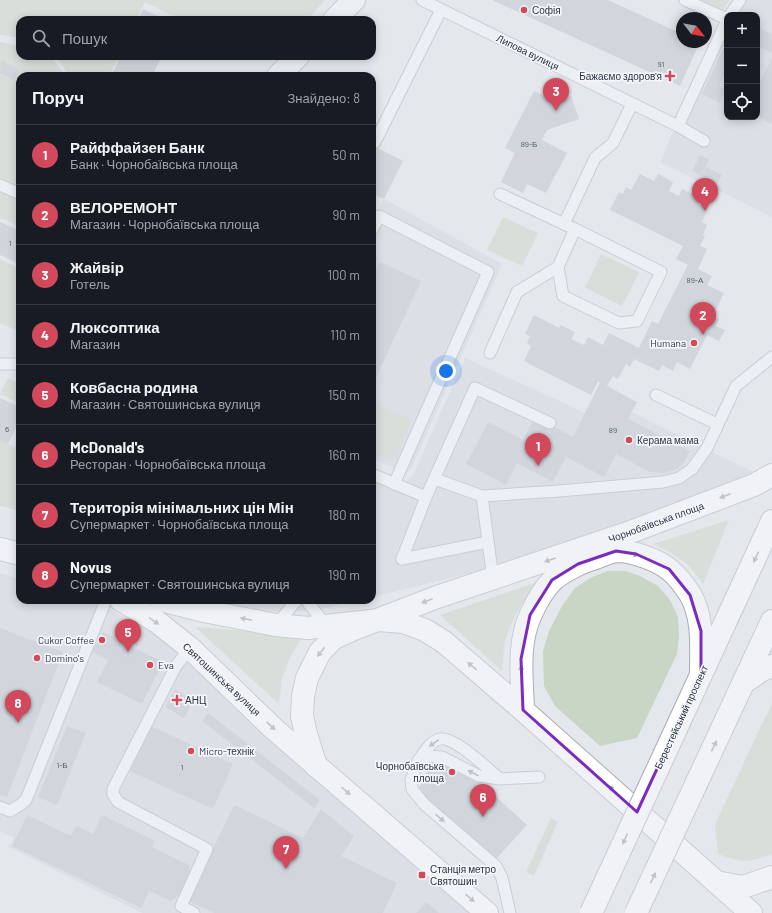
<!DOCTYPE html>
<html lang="uk">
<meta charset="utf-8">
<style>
body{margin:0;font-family:Barlow,sans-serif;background:#20242c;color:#f1f3f6}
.controls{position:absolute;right:12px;top:12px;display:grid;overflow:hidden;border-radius:8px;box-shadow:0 2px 10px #0003}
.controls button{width:36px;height:36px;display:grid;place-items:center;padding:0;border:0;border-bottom:1px solid #363941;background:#171b24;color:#f1f3f6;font:20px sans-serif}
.compass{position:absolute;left:676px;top:12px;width:36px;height:36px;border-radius:50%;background:#171b24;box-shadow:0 2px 10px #0003;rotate:121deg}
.you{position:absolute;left:446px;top:371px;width:14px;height:14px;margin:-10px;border:3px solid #fff;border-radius:50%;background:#1a73e8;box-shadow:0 0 0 6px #1a73e833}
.badge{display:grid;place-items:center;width:26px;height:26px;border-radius:50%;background:#d1495b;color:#fff;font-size:13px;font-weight:700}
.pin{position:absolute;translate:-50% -33px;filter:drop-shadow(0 1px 2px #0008)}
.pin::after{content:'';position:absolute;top:21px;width:14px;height:12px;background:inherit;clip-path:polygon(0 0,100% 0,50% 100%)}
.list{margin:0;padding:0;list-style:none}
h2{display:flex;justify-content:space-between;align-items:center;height:52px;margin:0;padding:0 16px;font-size:17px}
h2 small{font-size:13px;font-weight:400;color:#9ea1a6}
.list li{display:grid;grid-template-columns:26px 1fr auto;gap:12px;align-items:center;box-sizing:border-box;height:60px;padding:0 16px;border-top:1px solid #363941}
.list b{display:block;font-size:15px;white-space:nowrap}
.list p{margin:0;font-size:13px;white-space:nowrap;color:#9ea1a6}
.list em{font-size:13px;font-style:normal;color:#9ea1a6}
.icon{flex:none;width:22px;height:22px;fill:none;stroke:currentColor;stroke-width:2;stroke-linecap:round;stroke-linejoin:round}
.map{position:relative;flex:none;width:772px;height:913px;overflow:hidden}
.search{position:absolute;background:#171b24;box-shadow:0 2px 10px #0003;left:16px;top:16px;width:360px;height:44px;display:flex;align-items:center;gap:10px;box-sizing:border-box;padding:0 14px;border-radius:12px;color:#9ea1a6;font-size:15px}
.panel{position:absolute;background:#171b24;box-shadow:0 2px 10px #0003;left:16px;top:72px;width:360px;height:532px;border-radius:12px}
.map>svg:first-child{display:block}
.built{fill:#d2d6de;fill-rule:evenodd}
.green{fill:#c9d6c5}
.building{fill:#bbc0ca}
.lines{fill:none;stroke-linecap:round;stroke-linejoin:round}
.service-casing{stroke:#a9aeb7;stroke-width:13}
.minor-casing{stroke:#a9aeb7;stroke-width:24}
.secondary-casing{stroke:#a9aeb7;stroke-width:24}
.primary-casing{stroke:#a3abb8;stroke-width:24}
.service{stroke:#f7f8fa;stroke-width:11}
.minor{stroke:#f7f8fa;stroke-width:22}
.secondary{stroke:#fff;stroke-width:22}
.primary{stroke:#fff;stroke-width:22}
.primary-bridge-casing{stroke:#a3abb8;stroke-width:24;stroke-linecap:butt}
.primary-bridge{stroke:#fff;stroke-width:22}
.oneway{fill:#959aa2}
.oneway2{fill:#9196a0}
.marked{fill:none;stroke:#7b2cbf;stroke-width:3;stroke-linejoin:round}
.poi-dot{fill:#d1495b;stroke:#f4f6f9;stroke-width:1.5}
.labels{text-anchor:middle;stroke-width:3.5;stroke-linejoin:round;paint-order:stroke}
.number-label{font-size:8px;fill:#4f5766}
.poi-label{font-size:10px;fill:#2b3445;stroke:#f4f6f9;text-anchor:start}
.street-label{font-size:10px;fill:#2b3445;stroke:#f4f6f9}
</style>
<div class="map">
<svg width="772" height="913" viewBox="0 0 772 913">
<rect width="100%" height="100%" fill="#e4e7ec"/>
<g class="built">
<path d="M733,0H772V217L660,162L728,7ZM727,15H757V117H727Z"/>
<path d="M384,199L502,264L411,469L406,473L372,459V222Z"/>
<path d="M465,358L590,415L601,397L753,472L585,542L451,578L372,597V478L398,489L413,475Z"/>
<path d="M0,573L20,579V600H90L148,629L188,660L476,913H142L9,847L14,838L0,831Z"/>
<path d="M212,600H361L318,610L279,612L244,607Z"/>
</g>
<g class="green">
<path d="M0,0H325L307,20H181L145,2L136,20H20V38L3,35H0Z"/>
<path d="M699,0H729L723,11Z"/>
<path d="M0,42L20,46V56H50L66,76H20V227L0,218Z"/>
<path d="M56,56H119L109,76H69Z"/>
<path d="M503,217L538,233L522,266L487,250Z"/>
<path d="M601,254L639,272L622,306L585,288Z"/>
<path d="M0,259L20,269V332L0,323Z"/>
<path d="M8,378L20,383V404L0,394Z"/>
<path d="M372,402L412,420L394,461L372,452Z"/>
<path d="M20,438V511L0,506V441L15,447Z"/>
<path d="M729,520L703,584C689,562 675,554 653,544Z"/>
<path d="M608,571H626L640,576L658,586L670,600L678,617L679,636L677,654L637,738L600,746L555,706L544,686L543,651L549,631L562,606L575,588L592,577Z"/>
<path d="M535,583L515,616L505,640L502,671L440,615Z"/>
<path d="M195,627L303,635L291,656L282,679L279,704Z"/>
<path d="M772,703V854C750,863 740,863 718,854L715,824Z"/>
<path d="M551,818L558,822L534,876L526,872Z"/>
</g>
<g class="building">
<path d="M492,0H608L682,34V42H700L680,86Z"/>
<path d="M143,9L167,20H138Z"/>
<path d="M757,27L772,34V53L757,46Z"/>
<path d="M727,40V69L719,86L725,90L720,103L702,94Z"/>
<path d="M121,56H162L152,76H111Z"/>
<path d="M772,57V124L757,116V89Z"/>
<path d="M1,61L19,69L14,80L0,73Z"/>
<path d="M534,91L554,101L571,96L579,119L547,130L542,140L567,153L546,193L527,184L523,193L501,182L515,153L505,148Z"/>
<path d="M372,145L403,161L384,199L372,193Z"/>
<path d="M700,155L709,160L701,176L692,171Z"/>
<path d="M706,167L722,175L717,184L701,176Z"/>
<path d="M640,174L654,181L658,174L673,182L669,191L679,196L682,189L701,198L698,204L708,209L702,222L707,225L703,235L705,236L700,246L707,249L698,269L712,276L707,285L724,293L713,316L719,319L716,326L725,330L719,341L707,335L690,369L677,362L673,371L662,365L659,371L634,359L630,367L626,364L618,379L613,376L607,386L637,402L628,419L690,451L684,462L677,469L663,473L650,472L616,454L604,477L566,457L553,482L517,463L506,485L466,464L488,422L523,440L535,417L573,437L600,383L598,381L591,395L524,361L531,346L527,343L530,336L525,334L534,315L559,328L560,325L575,332L571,339L584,345L588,337L603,345L609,333L639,348L652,321L658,324L688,265L676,259L683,246L610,210L619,192L623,194L626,187L631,190Z"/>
<path d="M0,222L20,231V264L0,255Z"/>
<path d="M380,262L421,281L372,386V279Z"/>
<path d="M0,398L20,407V418L8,444L0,441Z"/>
<path d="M0,628L63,652L7,797L0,795Z"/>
<path d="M103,632L163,662L142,704L97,682L108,660L92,652Z"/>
<path d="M175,689L194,700L184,718L165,707Z"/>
<path d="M208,713L320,800L314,808L202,721Z"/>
<path d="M67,726L86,733L57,805L38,797Z"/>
<path d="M151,726L233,764L213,809L130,771Z"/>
<path d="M433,759L480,782L527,825L495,860L418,790Z"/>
<path d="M234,805L303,838L321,809L354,836L341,856L397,883L383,913H214L188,901Z"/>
<path d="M27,815L71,836L76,826L93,834L102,815L155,841L152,847L189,865V879L183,892L171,901L149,891L141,908L12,846Z"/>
<path d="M426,902L439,913H416Z"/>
</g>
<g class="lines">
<defs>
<g id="service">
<path d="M422,0L678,126L704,141"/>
<path d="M685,0L727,19"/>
<path d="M730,15L740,0"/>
<path d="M678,126L727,20"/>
<path d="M375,142L441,10"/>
<path d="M0,185L20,194"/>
<path d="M500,194L575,229L661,272L637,321L619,323L563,296L558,267L575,229"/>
<path d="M564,224L595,158L613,143L632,104"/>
<path d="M372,230L379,216L488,272L394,484"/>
<path d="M490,353L517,292L558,267"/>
<path d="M0,364H20"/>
<path d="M656,395L717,424"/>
<path d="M372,474L426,497"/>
<path d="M435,479L482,496L559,491L663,482L679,478L692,469L707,448L736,386L772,357"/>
<path d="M482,496L493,579"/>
<path d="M402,559L426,497L475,388L550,423"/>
<path d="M402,559L488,542"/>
<path d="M307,600L309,604L327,626"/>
<path d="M276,625L297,600"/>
<path d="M190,648L176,666L113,789V794L118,802L207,849L181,906L194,913"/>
<path d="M418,761C424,753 430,741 440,739C454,736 488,769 499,778"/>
<path d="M0,807L10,811L20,805L26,800L106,600"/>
<path d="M510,913L502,878L496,866L424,804L412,789L411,780L418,761L429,756L442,757L479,776L500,779L539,777"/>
</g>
<g id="minor">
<path d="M334,20L354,0"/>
<path d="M278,76L298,56"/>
</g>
<g id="secondary">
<path d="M0,549L20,554"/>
<path d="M121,600L156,621L190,648L274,729L487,913"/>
<path d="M161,600L204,611L276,625L308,628L379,620L403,622L425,630L444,642L523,710L751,913"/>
<path d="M743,683L762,670L772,666"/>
<path d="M523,710C522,678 517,644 531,614C536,603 543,590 552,581C560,573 578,564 589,560C597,558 608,552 617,551C632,551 659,560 671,571C678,577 684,585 690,594C704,618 701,647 701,674"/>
<path d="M316,766L306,734L302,716L303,696L307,678L320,652L334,638L354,629L437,597L628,533L754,485L772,475"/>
<path d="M716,882L743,887L772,877"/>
</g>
<g id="primary">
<path d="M665,753L772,521"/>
<path d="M697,782L772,621"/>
</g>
</defs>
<use href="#service" class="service-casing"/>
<use href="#minor" class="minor-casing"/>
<use href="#secondary" class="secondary-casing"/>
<use href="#primary" class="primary-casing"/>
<use href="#service" class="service"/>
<use href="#minor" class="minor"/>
<use href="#secondary" class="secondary"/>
<use href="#primary" class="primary"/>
<defs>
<g id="primary-bridge">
<path d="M591,913L665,753"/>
<path d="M636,913L697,782"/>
</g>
</defs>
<use href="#primary-bridge" class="primary-bridge-casing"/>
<use href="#primary-bridge" class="primary-bridge"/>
</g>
<defs><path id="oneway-solid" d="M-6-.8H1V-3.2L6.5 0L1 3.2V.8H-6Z"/></defs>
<g class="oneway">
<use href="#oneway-solid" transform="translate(725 496) rotate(159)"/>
<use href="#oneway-solid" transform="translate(633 554) rotate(12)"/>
<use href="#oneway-solid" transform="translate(756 557) rotate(115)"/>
<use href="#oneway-solid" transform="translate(550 560) rotate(161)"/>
<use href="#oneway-solid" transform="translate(427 601) rotate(159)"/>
<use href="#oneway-solid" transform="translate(246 619) rotate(-169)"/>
<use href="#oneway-solid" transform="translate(154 621) rotate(34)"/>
<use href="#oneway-solid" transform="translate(321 652) rotate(129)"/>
<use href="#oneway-solid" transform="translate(472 666) rotate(-139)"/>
<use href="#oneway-solid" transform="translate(521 671) rotate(-93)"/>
<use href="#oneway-solid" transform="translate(271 726) rotate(43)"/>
<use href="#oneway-solid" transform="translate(714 746) rotate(-65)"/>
<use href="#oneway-solid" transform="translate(613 790) rotate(-138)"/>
<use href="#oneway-solid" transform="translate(346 791) rotate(41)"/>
<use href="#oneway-solid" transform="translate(625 839) rotate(115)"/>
<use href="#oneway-solid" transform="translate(653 878) rotate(-65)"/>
<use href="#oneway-solid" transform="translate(470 898) rotate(41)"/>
</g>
<g class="oneway2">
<use href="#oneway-solid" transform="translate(434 743) rotate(145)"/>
<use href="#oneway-solid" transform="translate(473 773) rotate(-153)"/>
<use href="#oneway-solid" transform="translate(440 818) rotate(41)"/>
</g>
<path d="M0 0H772V913H0ZM616,551L636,554L669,569L690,595L701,631V674L637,812L523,710L521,659L530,615L552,580L578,564Z" fill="#e4e7ec" fill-opacity=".55" fill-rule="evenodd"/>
<path class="marked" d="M616,551L636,554L669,569L690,595L701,631V674L637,812L523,710L521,659L530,615L552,580L578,564Z"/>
<g class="poi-dot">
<circle cx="524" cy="10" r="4"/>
<path d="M668 70h4v4h4v4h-4v4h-4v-4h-4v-4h4z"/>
<circle cx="694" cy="343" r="4"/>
<circle cx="629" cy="440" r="4"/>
<circle cx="102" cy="640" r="4"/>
<circle cx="37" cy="658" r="4"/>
<circle cx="150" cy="665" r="4"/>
<path d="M175 694h4v4h4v4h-4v4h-4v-4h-4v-4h4z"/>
<circle cx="191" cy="751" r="4"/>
<circle cx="452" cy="772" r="4"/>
<rect x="418" y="871" width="8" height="8" rx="2"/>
</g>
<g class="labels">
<g class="number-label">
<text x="661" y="67">91</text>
<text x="529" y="147">89-Б</text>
<text x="10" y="246">1</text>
<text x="695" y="283">89-А</text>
<text x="7" y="432">6</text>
<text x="613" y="433">89</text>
<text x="62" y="768">1-Б</text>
<text x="182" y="770">1</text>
</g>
<g class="poi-label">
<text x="532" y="14">Софія</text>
<text x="662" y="80" text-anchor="end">Бажаємо здоров'я</text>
<text x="686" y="347" text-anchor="end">Humana</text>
<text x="637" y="444">Керама мама</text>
<text x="94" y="644" text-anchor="end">Cukor Coffee</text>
<text x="45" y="662">Domino's</text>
<text x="158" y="669">Eva</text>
<text x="185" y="704">АНЦ</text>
<text x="199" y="755">Micro-технік</text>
<text x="444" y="770" text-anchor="end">Чорнобаївська<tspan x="444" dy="12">площа</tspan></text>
<text x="430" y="873">Станція метро<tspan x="430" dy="12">Святошин</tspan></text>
</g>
<g class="street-label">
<text transform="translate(528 52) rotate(26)" y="4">Липова вулиця</text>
<text transform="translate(656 522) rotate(-20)" y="4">Чорнобаївська площа</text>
<text transform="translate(222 679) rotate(43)" y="4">Святошинська вулиця</text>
<text transform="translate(681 717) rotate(-65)" y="4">Берестейський проспект</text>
</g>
</g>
</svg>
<div class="controls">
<button>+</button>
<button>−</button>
<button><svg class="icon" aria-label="locate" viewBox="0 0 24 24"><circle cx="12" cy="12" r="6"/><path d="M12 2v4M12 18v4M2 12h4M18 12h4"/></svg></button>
</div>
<svg class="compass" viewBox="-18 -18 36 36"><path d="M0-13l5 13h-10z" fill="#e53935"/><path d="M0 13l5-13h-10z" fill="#9ea1a6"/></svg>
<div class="you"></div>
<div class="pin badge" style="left:538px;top:466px">1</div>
<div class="pin badge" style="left:703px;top:335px">2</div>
<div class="pin badge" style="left:556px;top:111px">3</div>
<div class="pin badge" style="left:705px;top:211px">4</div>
<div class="pin badge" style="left:128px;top:652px">5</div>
<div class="pin badge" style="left:483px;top:817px">6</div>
<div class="pin badge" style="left:286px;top:869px">7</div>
<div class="pin badge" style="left:18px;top:723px">8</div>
<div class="search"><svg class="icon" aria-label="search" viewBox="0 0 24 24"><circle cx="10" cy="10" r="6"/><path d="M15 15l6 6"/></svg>Пошук</div>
<section class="panel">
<h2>Поруч<small>Знайдено: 8</small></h2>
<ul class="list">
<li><span class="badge">1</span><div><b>Райффайзен Банк</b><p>Банк · Чорнобаївська площа</p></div><em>50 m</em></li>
<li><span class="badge">2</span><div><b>ВЕЛОРЕМОНТ</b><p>Магазин · Чорнобаївська площа</p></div><em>90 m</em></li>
<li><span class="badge">3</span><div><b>Жайвір</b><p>Готель</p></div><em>100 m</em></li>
<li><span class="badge">4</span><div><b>Люксоптика</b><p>Магазин</p></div><em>110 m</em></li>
<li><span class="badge">5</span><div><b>Ковбасна родина</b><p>Магазин · Святошинська вулиця</p></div><em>150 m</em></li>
<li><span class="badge">6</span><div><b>McDonald's</b><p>Ресторан · Чорнобаївська площа</p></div><em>160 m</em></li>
<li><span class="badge">7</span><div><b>Територія мінімальних цін Мін</b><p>Супермаркет · Чорнобаївська площа</p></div><em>180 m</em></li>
<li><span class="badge">8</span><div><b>Novus</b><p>Супермаркет · Святошинська вулиця</p></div><em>190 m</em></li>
</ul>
</section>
</div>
